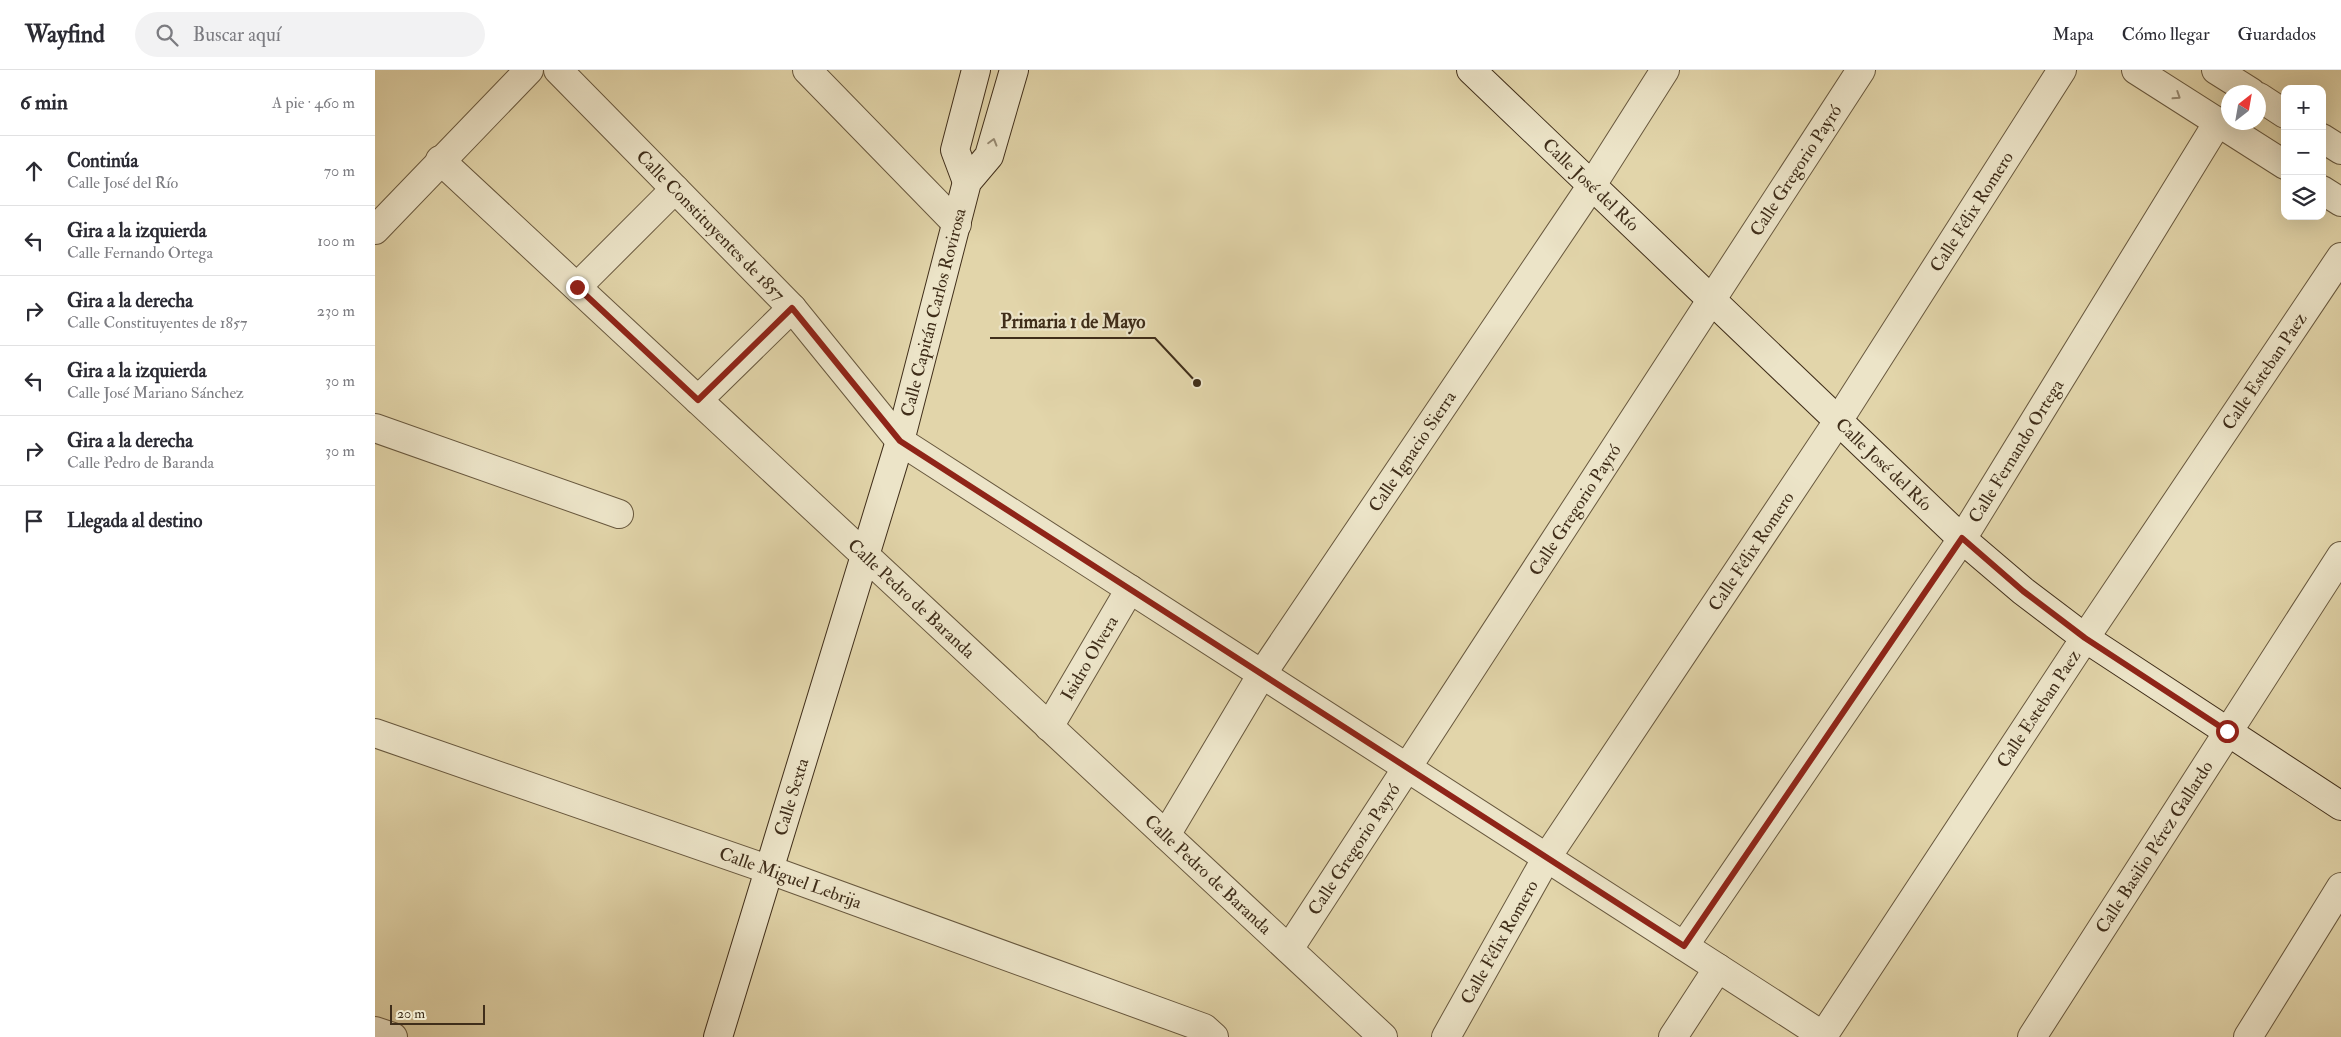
<!DOCTYPE html>
<html lang="es">
<meta charset="utf-8">
<style>
body{margin:0;font-family:"IM FELL Double Pica",serif;background:#f2f2f3;color:#2b2b33}
.controls{position:absolute;right:15px;top:15px;display:grid;overflow:hidden;border-radius:10px;box-shadow:0 5px 20px #0002}
.controls button{width:45px;height:45px;display:grid;place-items:center;padding:0;border:0;border-bottom:1px solid #e1e1e2;background:#fff;color:#2b2b33;font:25px sans-serif}
.compass{position:absolute;left:1846px;top:15px;width:45px;height:45px;border-radius:50%;background:#fff;box-shadow:0 5px 20px #0002;rotate:31deg}
.scale{position:absolute;left:15px;bottom:12px;width:95px;box-sizing:border-box;padding-left:5px;border:2px solid #402e1a;border-top:0;font-size:14px;line-height:18px;white-space:nowrap;color:#402e1a;-webkit-text-stroke:4px #ece4c8;paint-order:stroke}
.stop{position:absolute;width:15px;height:15px;margin:-11px;border:4px solid #8f2418;border-radius:50%;background:#fff}
.stop.end{background:#8f2418;border-color:#fff;box-shadow:0 1px 5px #0008}
.list{margin:0;padding:0;list-style:none}
h2{display:flex;justify-content:space-between;align-items:center;height:65px;margin:0;padding:0 20px;font-size:21px}
h2 small{font-size:16px;font-weight:400;color:#7c7c81}
.list li{display:grid;grid-template-columns:32px 1fr auto;gap:15px;align-items:center;box-sizing:border-box;height:70px;padding:0 20px;border-top:1px solid #e1e1e2}
.list b{display:block;font-size:19px;white-space:nowrap}
.list p{margin:0;font-size:16px;white-space:nowrap;color:#7c7c81}
.list em{font-size:16px;font-style:normal;color:#7c7c81}
.icon{flex:none;width:28px;height:28px;fill:none;stroke:currentColor;stroke-width:2;stroke-linecap:round;stroke-linejoin:round}
.map{position:relative;flex:none;width:1966px;height:967px;overflow:hidden}
header{display:flex;align-items:center;gap:30px;box-sizing:border-box;height:70px;padding:0 25px;background:#fff;border-bottom:1px solid #e1e1e2}
header strong{font-size:24px}
nav{display:flex;gap:28px;margin-inline-start:auto;font-size:18px}
.search{width:350px;height:45px;background:#f2f2f3;display:flex;align-items:center;gap:12px;box-sizing:border-box;padding:0 18px;border-radius:28px;color:#7c7c81;font-size:19px}
main{display:flex}
aside{flex:1;background:#fff}
.map>svg:first-child{display:block}
.lines{fill:none;stroke-linecap:round;stroke-linejoin:round}
.street-casing{stroke:#68583e;stroke-width:30}
.secondary-casing{stroke:#402e1a;stroke-width:30}
.street{stroke:#ece4c8;stroke-width:28}
.secondary{stroke:#ece4c8;stroke-width:28}
.oneway{stroke:#968971}
.route{stroke:#8f2418;stroke-width:6}
.labels{text-anchor:middle;stroke-width:4.5;stroke-linejoin:round;paint-order:stroke}
.street-label{font-size:18px;fill:#402e1a;stroke:#ece4c8}
.leader{fill:none;stroke:#402e1a;stroke-width:2}
.callout-dot{fill:#402e1a;stroke:#ece4c8;stroke-width:2}
.callout-label{font-size:19px;text-anchor:middle;font-weight:bold;fill:#402e1a;stroke:#ece4c8;stroke-width:4.5;stroke-linejoin:round;paint-order:stroke}
</style>
<header>
<strong>Wayfind</strong>
<div class="search"><svg class="icon" aria-label="search" viewBox="0 0 24 24"><circle cx="10" cy="10" r="6"/><path d="M15 15l6 6"/></svg>Buscar aquí</div>
<nav><a>Mapa</a><a>Cómo llegar</a><a>Guardados</a></nav>
</header>
<main>
<aside>
<h2>6 min<small>A pie · 460 m</small></h2>
<ul class="list">
<li><svg class="icon" aria-label="ahead" viewBox="0 0 24 24"><path d="M12 20V5M6 11l6-6 6 6"/></svg><div><b>Continúa</b><p>Calle José del Río</p></div><em>70 m</em></li>
<li><svg class="icon" aria-label="left" viewBox="0 0 24 24"><path d="M17 20v-9H6M10 6l-5 5 5 5"/></svg><div><b>Gira a la izquierda</b><p>Calle Fernando Ortega</p></div><em>100 m</em></li>
<li><svg class="icon" aria-label="right" viewBox="0 0 24 24"><path d="M7 20v-9h11M14 6l5 5-5 5"/></svg><div><b>Gira a la derecha</b><p>Calle Constituyentes de 1857</p></div><em>230 m</em></li>
<li><svg class="icon" aria-label="left" viewBox="0 0 24 24"><path d="M17 20v-9H6M10 6l-5 5 5 5"/></svg><div><b>Gira a la izquierda</b><p>Calle José Mariano Sánchez</p></div><em>30 m</em></li>
<li><svg class="icon" aria-label="right" viewBox="0 0 24 24"><path d="M7 20v-9h11M14 6l5 5-5 5"/></svg><div><b>Gira a la derecha</b><p>Calle Pedro de Baranda</p></div><em>30 m</em></li>
<li><svg class="icon" aria-label="arrive" viewBox="0 0 24 24"><path d="M6 21V4h12l-3 4 3 4H6"/></svg><div><b>Llegada al destino</b></div></li>
</ul>
</aside>
<div class="map">
<svg width="1966" height="967" viewBox="0 0 1966 967">
<rect width="100%" height="100%" fill="#e2d5aa"/>
<filter id="stains"><feTurbulence type="fractalNoise" baseFrequency=".004" numOctaves="4"/><feColorMatrix values="0 0 0 0 .2 0 0 0 0 .09 0 0 0 0 .02 0 0 0 .5 -.17"/></filter>
<radialGradient id="worn" r=".72"><stop offset=".6" stop-color="#630" stop-opacity="0"/><stop offset="1" stop-color="#630" stop-opacity=".3"/></radialGradient>
<g class="lines">
<defs>
<g id="street">
<path id="s1" d="M183,0L417,238L525,371L1450,967"/>
<path d="M432,0L582,154"/>
<path d="M1761,0L1910,95"/>
<path d="M1841,0L1876,22"/>
<path d="M1884,27L1910,44"/>
<path d="M1947,68L1966,80"/>
<path id="s2" d="M65,90L1008,967"/>
<path d="M1947,120L1966,132"/>
<path d="M0,160L154,0"/>
<path d="M202,217L300,119"/>
<path d="M323,330L417,238"/>
<path d="M0,358L244,444"/>
<path id="s3" d="M674,657L755,519"/>
<path id="s4" d="M0,663L395,800L829,958L839,967"/>
<path id="s5" d="M791,765L887,604L1217,115L1290,0"/>
<path id="s6" d="M1309,876L1587,469L1843,52"/>
<path id="s7" d="M914,879L1486,0"/>
<path d="M0,961L18,967"/>
<path id="s8" d="M1448,966L1710,568L1966,187"/>
<path id="s9" d="M1071,967L1172,787L1463,351L1687,0"/>
<path d="M1298,967L1343,898"/>
<path id="s10" d="M1657,967L1966,486"/>
<path d="M1873,967L1966,817"/>
</g>
<g id="secondary">
<path id="s11" d="M1096,0L1587,469L1648,521L1710,568L1966,736"/>
<path d="M592,112L580,80L601,0"/>
<path id="s12" d="M343,967L525,371L592,112L614,86L639,0"/>
</g>
</defs>
<use href="#street" class="street-casing"/>
<use href="#secondary" class="secondary-casing"/>
<use href="#street" class="street"/>
<use href="#secondary" class="secondary"/>
</g>
<defs><path id="oneway-chevron" d="M-2-3.5L2.5 0L-2 3.5" fill="none" stroke-width="1.6" stroke-linecap="round" stroke-linejoin="round" transform="scale(1.25)"/></defs>
<g class="oneway">
<use href="#oneway-chevron" transform="translate(1802 26) rotate(33)"/>
<use href="#oneway-chevron" transform="translate(618 72) rotate(-74)"/>
</g>
<g class="lines">
<path class="route" d="M202,217L323,330L417,238L525,371L1309,876L1587,468L1648,521L1710,568L1852,661"/>
</g>
<g class="labels">
<g class="street-label">
<text dy="6" stroke="none"><textPath href="#s7" startOffset="929">Calle Gregorio Payró</textPath></text>
<text dy="6" stroke="none"><textPath href="#s11" startOffset="166">Calle José del Río</textPath></text>
<text dy="6" stroke="none"><textPath href="#s9" startOffset="979">Calle Félix Romero</textPath></text>
<text dy="6" stroke="none"><textPath href="#s1" startOffset="218">Calle Constituyentes de 1857</textPath></text>
<text dy="6" stroke="none"><textPath href="#s12" startOffset="756">Calle Capitán Carlos Rovirosa</textPath></text>
<text dy="6" stroke="none"><textPath href="#s8" startOffset="798">Calle Esteban Paez</textPath></text>
<text dy="6" stroke="none"><textPath href="#s5" startOffset="456">Calle Ignacio Sierra</textPath></text>
<text dy="6" stroke="none"><textPath href="#s6" startOffset="596">Calle Fernando Ortega</textPath></text>
<text dy="6" stroke="none"><textPath href="#s11" startOffset="571">Calle José del Río</textPath></text>
<text dy="6" stroke="none"><textPath href="#s7" startOffset="524">Calle Gregorio Payró</textPath></text>
<text dy="6" stroke="none"><textPath href="#s9" startOffset="574">Calle Félix Romero</textPath></text>
<text dy="6" stroke="none"><textPath href="#s2" startOffset="644">Calle Pedro de Baranda</textPath></text>
<text dy="6" stroke="none"><textPath href="#s3" startOffset="80">Isidro Olvera</textPath></text>
<text dy="6" stroke="none"><textPath href="#s8" startOffset="392">Calle Esteban Paez</textPath></text>
<text dy="6" stroke="none"><textPath href="#s12" startOffset="251">Calle Sexta</textPath></text>
<text dy="6" stroke="none"><textPath href="#s10" startOffset="226">Calle Basilio Pérez Gallardo</textPath></text>
<text dy="6" stroke="none"><textPath href="#s7" startOffset="119">Calle Gregorio Payró</textPath></text>
<text dy="6" stroke="none"><textPath href="#s2" startOffset="1049">Calle Pedro de Baranda</textPath></text>
<text dy="6" stroke="none"><textPath href="#s4" startOffset="440">Calle Miguel Lebrija</textPath></text>
<text dy="6" stroke="none"><textPath href="#s9" startOffset="109">Calle Félix Romero</textPath></text>
</g>
</g>
<path class="leader" d="M822 313L780 268H615"/>
<circle class="callout-dot" cx="822" cy="313" r="5"/>
<g class="callout-label">
<text x="698" y="258">Primaria 1 de Mayo</text>
</g>
<rect width="100%" height="100%" filter="url(#stains)"/>
<rect width="100%" height="100%" fill="url(#worn)"/>
</svg>
<div class="controls">
<button>+</button>
<button>−</button>
<button><svg class="icon" aria-label="layers" viewBox="0 0 24 24"><path d="M12 4l9 5-9 5-9-5zM3 14l9 5 9-5"/></svg></button>
</div>
<svg class="compass" viewBox="-18 -18 36 36"><path d="M0-13l5 13h-10z" fill="#e53935"/><path d="M0 13l5-13h-10z" fill="#7c7c81"/></svg>
<div class="scale">20 m</div>
<div class="stop" style="left:1852px;top:661px"></div>
<div class="stop end" style="left:202px;top:217px"></div>
</div>
</main>
